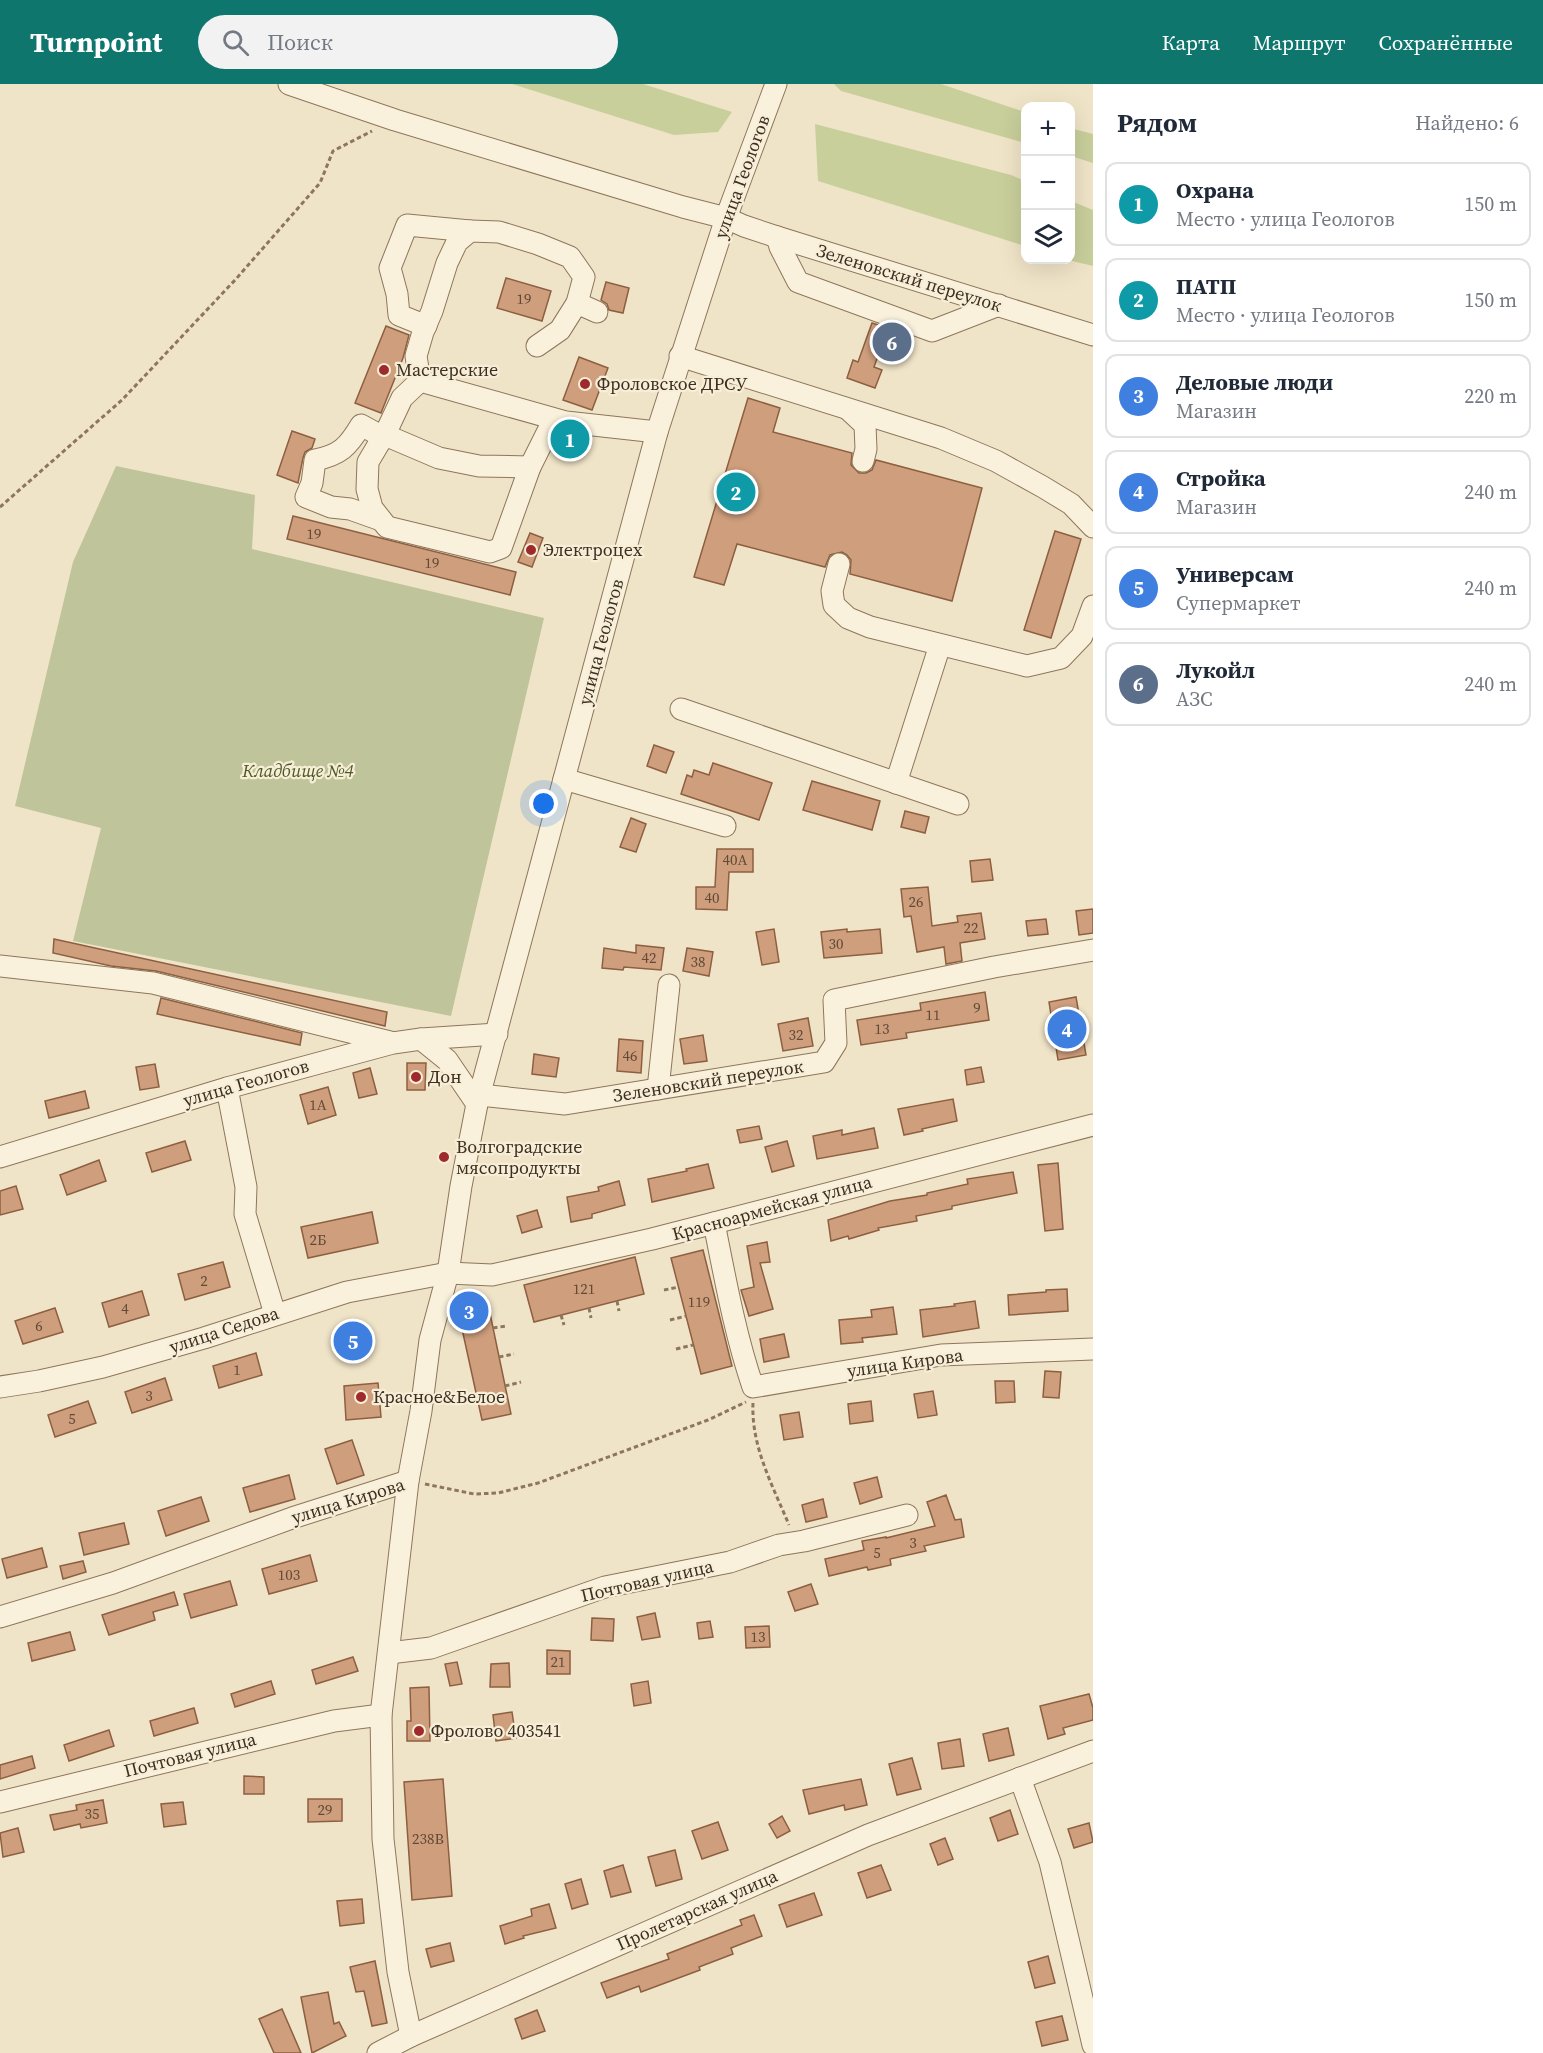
<!DOCTYPE html>
<html lang="ru">
<meta charset="utf-8">
<style>
body{margin:0;font-family:"Source Serif 4",serif;background:#f2f2f3;color:#1f2937}
.controls{position:absolute;right:18px;top:18px;display:grid;overflow:hidden;border-radius:12px;box-shadow:0 6px 24px #0002}
.controls button{width:54px;height:54px;display:grid;place-items:center;padding:0;border:0;border-bottom:2px solid #e0e1e3;background:#fff;color:#1f2937;font:30px sans-serif}
.you{position:absolute;left:544px;top:720px;width:21px;height:21px;margin:-15px;border:4px solid #fff;border-radius:50%;background:#1a73e8;box-shadow:0 0 0 9px #1a73e833}
.badge{display:grid;place-items:center;width:39px;height:39px;border-radius:50%;background:#0f766e;color:#fff;font-size:20px;font-weight:700}
.pin{position:absolute;translate:-50% -50%;border:3px solid #fff;box-shadow:0 2px 6px #0006}
.list{margin:0;padding:0;list-style:none}
h2{display:flex;justify-content:space-between;align-items:center;height:78px;margin:0;padding:0 24px;font-size:26px}
h2 small{font-size:20px;font-weight:400;color:#747a83}
.list li{display:grid;grid-template-columns:39px 1fr auto;gap:18px;align-items:center;box-sizing:border-box;height:84px;margin:0 12px 12px;padding:0 12px;border:2px solid #e0e1e3;border-radius:12px}
.list b{display:block;font-size:22px;white-space:nowrap}
.list p{margin:0;font-size:20px;white-space:nowrap;color:#747a83}
.list em{font-size:20px;font-style:normal;color:#747a83}
.icon{flex:none;width:33px;height:33px;fill:none;stroke:currentColor;stroke-width:2;stroke-linecap:round;stroke-linejoin:round}
.map{position:relative;flex:none;width:1093px;height:1969px;overflow:hidden}
header{display:flex;align-items:center;gap:36px;box-sizing:border-box;height:84px;padding:0 30px;background:#0f766e;color:#fff}
header strong{font-size:28px}
nav{display:flex;gap:33px;margin-inline-start:auto;font-size:21px}
.search{width:420px;height:54px;background:#f2f2f3;display:flex;align-items:center;gap:15px;box-sizing:border-box;padding:0 21px;border-radius:33px;color:#747a83;font-size:22px}
main{display:flex}
aside{flex:1;background:#fff}
.map>svg:first-child{display:block}
.green{fill:#c9cf9b}
.cemetery{fill:#bfc49a}
.building{fill:#cf9f7d;stroke:#8d5f41;stroke-width:1.5}
.lines{fill:none;stroke-linecap:round;stroke-linejoin:round}
.minor-casing{stroke:#8d765c;stroke-width:23}
.path{stroke:#8d765c;stroke-width:3;stroke-dasharray:4.5 3;stroke-linecap:butt}
.minor{stroke:#faf1dc;stroke-width:21}
.poi-dot{fill:#9e2a2b;stroke:#f7eed8;stroke-width:2}
.labels{text-anchor:middle;stroke-width:4.5;stroke-linejoin:round;paint-order:stroke}
.number-label{font-size:15px;fill:#624a37}
.street-label{font-size:18px;fill:#3d2e20;stroke:#f7eed8}
.poi-label{font-size:18px;fill:#3d2e20;stroke:#f7eed8;text-anchor:start}
.park-label{font-size:18px;font-style:italic;fill:#4d5a26;stroke:#f7eed8}
</style>
<header>
<strong>Turnpoint</strong>
<div class="search"><svg class="icon" aria-label="search" viewBox="0 0 24 24"><circle cx="10" cy="10" r="6"/><path d="M15 15l6 6"/></svg>Поиск</div>
<nav><a>Карта</a><a>Маршрут</a><a>Сохранённые</a></nav>
</header>
<main>
<div class="map">
<svg width="1093" height="1969" viewBox="0 0 1093 1969">
<rect width="100%" height="100%" fill="#f0e4c8"/>
<g class="green">
<path d="M512,0H643L732,28L718,48L674,51Z"/>
<path d="M834,0H941L1025,28V59L841,7Z"/>
<path d="M815,40L1011,91L1025,97V162L818,97Z"/>
<path d="M1070,44L1093,50V79L1071,72Z"/>
<path d="M1071,117L1093,126V182L1068,176H1070Z"/>
</g>
<path class="cemetery" d="M116,382L255,411L252,465L544,534L451,932L73,857L101,744L15,722L73,478Z"/>
<g class="building">
<path d="M506,194L551,207L542,237L497,224Z"/>
<path d="M606,198L629,204L623,229L609,226L607,220L601,216Z"/>
<path d="M872,239L888,244L874,283L882,286L875,304L847,294L853,276L858,278Z"/>
<path d="M386,242L409,251L403,274L381,329L355,319Z"/>
<path d="M579,273L608,284L592,326L563,316Z"/>
<path d="M748,314L780,324L773,348L852,369L851,381L859,389H866L872,386L876,376L982,404L952,517L850,490L851,476L847,471L842,468L830,471L825,483L737,460L724,501L694,493Z"/>
<path d="M292,347L315,355L312,364L305,368L303,374L298,399L277,391Z"/>
<path d="M293,432L516,488L510,511L287,455Z"/>
<path d="M1055,447L1081,455L1051,554L1024,546Z"/>
<path d="M530,449L543,454L532,483L518,478Z"/>
<path d="M654,661L674,668L666,689L647,682Z"/>
<path d="M713,679L772,699L759,736L681,710L687,691L692,693L694,686L709,691Z"/>
<path d="M812,697L880,717L872,746L803,726Z"/>
<path d="M905,727L929,733L925,749L901,743Z"/>
<path d="M631,734L646,740L636,768L620,763Z"/>
<path d="M717,765H753V788H729L727,826L696,825V803H715Z"/>
<path d="M990,775L993,796L972,798L970,777Z"/>
<path d="M928,803L932,842L958,838L957,832L981,829L985,855L960,859L962,877L946,880L944,863L917,868L911,832L904,833L901,805Z"/>
<path d="M1093,825V849L1079,851L1076,827Z"/>
<path d="M1046,835L1048,850L1028,852L1026,837Z"/>
<path d="M774,845L779,878L762,881L756,848Z"/>
<path d="M847,845V848L880,845L882,869L824,874L821,848Z"/>
<path d="M54,855L387,928L385,942L156,887L111,882L53,869Z"/>
<path d="M636,861L664,864L661,886L624,883L623,886L602,884L604,864L636,869Z"/>
<path d="M687,864L713,868L709,892L683,887Z"/>
<path d="M985,908L989,936L906,949L907,954L861,961L857,936L921,926L920,919Z"/>
<path d="M1076,913L1086,971L1058,976L1049,918Z"/>
<path d="M161,914L302,949L300,961L157,930Z"/>
<path d="M808,934L813,962L783,967L778,940Z"/>
<path d="M703,951L707,977L684,980L680,955Z"/>
<path d="M619,955L643,957L641,989L617,987Z"/>
<path d="M534,970L559,974L556,993L532,990Z"/>
<path d="M407,979H426L425,1006H407Z"/>
<path d="M155,980L159,1003L140,1006L136,983Z"/>
<path d="M981,983L984,998L967,1001L965,986Z"/>
<path d="M370,984L377,1010L359,1014L353,989Z"/>
<path d="M328,1003L336,1031L308,1040L300,1011Z"/>
<path d="M85,1007L89,1024L49,1034L45,1017Z"/>
<path d="M953,1015L957,1037L922,1045L923,1047L904,1051L898,1025Z"/>
<path d="M759,1042L762,1055L740,1059L737,1046Z"/>
<path d="M874,1044L878,1064L817,1075L813,1052L842,1046V1051Z"/>
<path d="M185,1057L191,1076L152,1088L146,1069Z"/>
<path d="M787,1057L794,1082L772,1088L765,1063Z"/>
<path d="M99,1076L106,1097L67,1111L60,1091Z"/>
<path d="M1058,1079L1063,1145L1045,1147L1038,1081Z"/>
<path d="M708,1080L714,1104L652,1118L648,1095L687,1087L686,1085Z"/>
<path d="M1013,1088L1017,1109L952,1122V1125L916,1132L917,1137L878,1144L879,1146L849,1155L848,1152L831,1157L828,1136L890,1117L927,1111V1109L968,1100L967,1095Z"/>
<path d="M619,1097L625,1121L592,1130V1134L571,1138L567,1113L599,1107L598,1103Z"/>
<path d="M16,1102L23,1125L0,1131V1107Z"/>
<path d="M537,1126L542,1143L522,1149L517,1132Z"/>
<path d="M372,1128L378,1159L308,1174L301,1143Z"/>
<path d="M767,1158L770,1178L760,1179L773,1225L749,1232L741,1206L754,1203L747,1162Z"/>
<path d="M703,1166L732,1282L701,1290L671,1174Z"/>
<path d="M635,1173L644,1210L534,1238L524,1201Z"/>
<path d="M223,1178L230,1203L185,1216L178,1190Z"/>
<path d="M1067,1205L1068,1227L1009,1231L1008,1211L1046,1208V1206Z"/>
<path d="M142,1207L149,1231L109,1243L102,1219Z"/>
<path d="M487,1215L511,1330L482,1336L457,1222Z"/>
<path d="M975,1217L979,1244L923,1253L920,1226L955,1222L954,1220Z"/>
<path d="M893,1223L897,1250L862,1254L863,1258L841,1260L839,1236L872,1233L871,1226Z"/>
<path d="M55,1224L63,1248L23,1260L15,1237Z"/>
<path d="M368,1245L371,1266L339,1270L336,1249Z"/>
<path d="M784,1250L789,1273L764,1278L760,1255Z"/>
<path d="M256,1269L262,1291L219,1304L213,1282Z"/>
<path d="M1045,1287L1061,1288L1059,1314L1043,1313Z"/>
<path d="M165,1294L172,1316L132,1329L125,1308Z"/>
<path d="M995,1297H1014L1015,1318L996,1319Z"/>
<path d="M378,1299L381,1333L346,1336L344,1302Z"/>
<path d="M933,1307L937,1331L918,1334L914,1310Z"/>
<path d="M88,1317L96,1339L55,1353L48,1331Z"/>
<path d="M871,1317L873,1337L850,1340L848,1320Z"/>
<path d="M799,1328L803,1353L784,1356L780,1331Z"/>
<path d="M352,1356L364,1391L337,1400L325,1365Z"/>
<path d="M289,1391L295,1415L250,1428L243,1404Z"/>
<path d="M877,1393L882,1413L860,1420L854,1399Z"/>
<path d="M946,1411L955,1436L961,1435L964,1453L924,1462L926,1467L890,1475L891,1481L868,1486L867,1483L829,1492L825,1475L864,1466L862,1457L886,1453V1454L935,1442L927,1418Z"/>
<path d="M201,1413L209,1437L166,1452L158,1427Z"/>
<path d="M823,1415L827,1433L806,1438L802,1421Z"/>
<path d="M124,1439L129,1460L84,1471L79,1449Z"/>
<path d="M42,1464L47,1483L7,1494L2,1475Z"/>
<path d="M310,1471L317,1497L269,1510L262,1485Z"/>
<path d="M83,1477L86,1488L63,1495L60,1482Z"/>
<path d="M230,1497L237,1521L191,1534L184,1510Z"/>
<path d="M811,1500L818,1520L795,1527L788,1508Z"/>
<path d="M174,1508L178,1521L153,1528L155,1536L109,1551L102,1531Z"/>
<path d="M655,1529L660,1553L642,1556L637,1533Z"/>
<path d="M592,1534L614,1535L613,1557L591,1556Z"/>
<path d="M710,1537L713,1553L699,1555L697,1539Z"/>
<path d="M769,1542L770,1563L746,1564L745,1543Z"/>
<path d="M70,1548L75,1566L32,1577L28,1559Z"/>
<path d="M547,1566L570,1567V1590H547Z"/>
<path d="M353,1573L358,1587L316,1600L312,1586Z"/>
<path d="M457,1578L462,1600L450,1602L445,1580Z"/>
<path d="M509,1579L510,1603H490L491,1580Z"/>
<path d="M271,1597L275,1610L235,1623L231,1610Z"/>
<path d="M648,1597L651,1619L634,1622L631,1600Z"/>
<path d="M429,1603L430,1657H407V1637H411L410,1604Z"/>
<path d="M1089,1610L1093,1624V1636L1063,1644L1065,1650L1048,1655L1040,1622Z"/>
<path d="M194,1624L198,1639L154,1652L150,1637Z"/>
<path d="M512,1628L516,1654L496,1657L493,1631Z"/>
<path d="M1008,1644L1014,1671L989,1677L983,1650Z"/>
<path d="M109,1646L114,1662L69,1677L64,1661Z"/>
<path d="M960,1655L964,1682L942,1685L938,1659Z"/>
<path d="M32,1672L35,1684L0,1695V1681Z"/>
<path d="M912,1674L921,1705L897,1711L889,1680Z"/>
<path d="M244,1692L264,1693V1710H244Z"/>
<path d="M443,1695L452,1812L412,1816L404,1698Z"/>
<path d="M861,1695L867,1721L845,1726L844,1721L809,1730L803,1706Z"/>
<path d="M308,1715H342V1737L308,1738Z"/>
<path d="M103,1716L107,1739L81,1744L80,1740L54,1746L50,1731L77,1726L76,1721Z"/>
<path d="M183,1718L186,1740L164,1743L161,1720Z"/>
<path d="M1010,1726L1018,1750L998,1757L990,1734Z"/>
<path d="M782,1732L790,1747L777,1754L769,1740Z"/>
<path d="M718,1738L728,1766L702,1775L692,1747Z"/>
<path d="M1089,1739L1093,1758L1074,1764L1068,1745Z"/>
<path d="M18,1744L24,1768L3,1773L0,1749Z"/>
<path d="M945,1754L953,1775L938,1781L930,1760Z"/>
<path d="M675,1766L682,1795L656,1802L648,1773Z"/>
<path d="M623,1781L631,1808L611,1813L604,1787Z"/>
<path d="M881,1781L891,1806L867,1814L858,1789Z"/>
<path d="M581,1795L588,1820L572,1825L565,1800Z"/>
<path d="M814,1809L822,1831L787,1843L779,1821Z"/>
<path d="M362,1815L364,1839L340,1842L337,1817Z"/>
<path d="M549,1820L556,1844L523,1852L524,1854L505,1860L500,1842L532,1832L531,1825Z"/>
<path d="M754,1831L762,1852L731,1864L733,1870L699,1883L700,1886L641,1908L639,1902L607,1914L601,1899L669,1875L667,1870L742,1841L740,1836Z"/>
<path d="M450,1859L454,1877L431,1883L426,1865Z"/>
<path d="M1048,1872L1055,1899L1035,1904L1028,1878Z"/>
<path d="M375,1877L387,1939L372,1942L364,1907L356,1908L350,1883Z"/>
<path d="M328,1908L334,1940L339,1938L346,1952L312,1969L301,1913Z"/>
<path d="M282,1925L301,1969H274L259,1935Z"/>
<path d="M537,1926L545,1947L522,1955L515,1935Z"/>
<path d="M1062,1932L1068,1956L1042,1962L1036,1938Z"/>
</g>
<g class="lines">
<defs>
<g id="minor">
<path d="M289,0L395,36L683,123L726,134L744,142L777,153L1093,251"/>
<path d="M777,153L780,163L798,198L932,247L999,221"/>
<path d="M577,219L597,228"/>
<path d="M426,242L399,231L397,210L390,184L407,141L470,147"/>
<path d="M680,272L941,354L996,377L1043,403L1071,420L1093,443"/>
<path d="M420,297L416,272L423,248L432,227L447,179L457,158L470,147L499,148L538,160L570,173L584,193L577,219L560,246L537,262"/>
<path d="M849,326L865,341L866,365L863,377"/>
<path d="M554,335L530,383L501,464L490,468L387,443L372,424L367,405L368,378L387,346L402,314L420,297L566,338L657,348"/>
<path d="M381,436L350,425L331,423L306,413L312,399L315,376C340,371 348,363 361,341L383,353L392,354L439,374L479,382L530,383"/>
<path d="M839,480L832,507L834,521L848,534L870,543L1027,582L1061,574L1082,552L1093,522"/>
<path d="M681,625L958,720"/>
<path d="M564,695L725,742"/>
<path d="M896,699L940,561"/>
<path d="M0,882L153,899L390,958"/>
<path d="M421,955L447,976L477,1020"/>
<path d="M227,1004L246,1103L245,1130L275,1230"/>
<path d="M658,1005L669,901"/>
<path d="M480,1011L565,1020L824,978L836,959L834,916L994,883L1093,866"/>
<path d="M0,1073L227,1004L393,959L421,955L497,950"/>
<path d="M714,1139C725,1194 735,1250 753,1303L941,1271L1093,1265"/>
<path d="M0,1303L39,1297L103,1283L204,1254L347,1208L448,1189L492,1191L652,1155L1093,1041"/>
<path d="M0,1533L113,1499L292,1434L408,1397"/>
<path d="M389,1569L431,1564L605,1503L730,1478L779,1461L804,1457L907,1431"/>
<path d="M1020,1694L1050,1778L1093,1961"/>
<path d="M0,1718L334,1637L381,1631"/>
<path d="M411,1952L398,1888L383,1755L381,1631L408,1397L421,1327L430,1256L448,1189L461,1102L477,1020L657,348L726,134L776,0"/>
<path d="M378,1969L411,1952L868,1751L1093,1667"/>
</g>
</defs>
<use href="#minor" class="minor-casing"/>
<g class="path">
<path d="M0,423L122,316L236,195L320,99L333,67L372,47"/>
<path d="M664,1206L679,1203"/>
<path d="M617,1217L619,1227"/>
<path d="M589,1224L591,1234"/>
<path d="M561,1231L564,1241"/>
<path d="M670,1236L686,1232"/>
<path d="M493,1244L506,1242"/>
<path d="M676,1265L693,1261"/>
<path d="M499,1273L514,1270"/>
<path d="M505,1302L521,1298"/>
<path d="M753,1319C751,1363 773,1402 789,1441"/>
<path d="M425,1400L474,1410L498,1409L538,1399L708,1336L746,1318"/>
</g>
<use href="#minor" class="minor"/>
</g>
<g class="poi-dot">
<circle cx="384" cy="286" r="6"/>
<circle cx="585" cy="300" r="6"/>
<circle cx="531" cy="466" r="6"/>
<circle cx="416" cy="993" r="6"/>
<circle cx="444" cy="1073" r="6"/>
<circle cx="361" cy="1313" r="6"/>
<circle cx="419" cy="1647" r="6"/>
</g>
<g class="labels">
<g class="number-label">
<text x="524" y="220">19</text>
<text x="314" y="455">19</text>
<text x="432" y="484">19</text>
<text x="735" y="781">40А</text>
<text x="712" y="819">40</text>
<text x="916" y="823">26</text>
<text x="971" y="849">22</text>
<text x="836" y="865">30</text>
<text x="649" y="879">42</text>
<text x="698" y="883">38</text>
<text x="977" y="929">9</text>
<text x="933" y="936">11</text>
<text x="882" y="950">13</text>
<text x="796" y="956">32</text>
<text x="630" y="977">46</text>
<text x="318" y="1026">1А</text>
<text x="318" y="1161">2Б</text>
<text x="204" y="1202">2</text>
<text x="584" y="1210">121</text>
<text x="699" y="1223">119</text>
<text x="125" y="1230">4</text>
<text x="39" y="1247">6</text>
<text x="237" y="1291">1</text>
<text x="149" y="1317">3</text>
<text x="72" y="1340">5</text>
<text x="913" y="1464">3</text>
<text x="877" y="1474">5</text>
<text x="289" y="1496">103</text>
<text x="758" y="1558">13</text>
<text x="558" y="1583">21</text>
<text x="325" y="1731">29</text>
<text x="92" y="1735">35</text>
<text x="428" y="1760">238В</text>
</g>
<g class="street-label">
<text transform="translate(742 93) rotate(-70)" y="6">улица Геологов</text>
<text transform="translate(909 194) rotate(17)" y="6">Зеленовский переулок</text>
<text transform="translate(601 558) rotate(-75)" y="6">улица Геологов</text>
<text transform="translate(708 997) rotate(-9)" y="6">Зеленовский переулок</text>
<text transform="translate(246 999) rotate(-16)" y="6">улица Геологов</text>
<text transform="translate(772 1124) rotate(-15)" y="6">Красноармейская улица</text>
<text transform="translate(224 1246) rotate(-18)" y="6">улица Седова</text>
<text transform="translate(905 1279) rotate(-8)" y="6">улица Кирова</text>
<text transform="translate(348 1417) rotate(-17)" y="6">улица Кирова</text>
<text transform="translate(647 1497) rotate(-13)" y="6">Почтовая улица</text>
<text transform="translate(190 1671) rotate(-14)" y="6">Почтовая улица</text>
<text transform="translate(697 1826) rotate(-24)" y="6">Пролетарская улица</text>
</g>
<g class="poi-label">
<text x="396" y="292">Мастерские</text>
<text x="597" y="306">Фроловское ДРСУ</text>
<text x="543" y="472">Электроцех</text>
<text x="428" y="999">Дон</text>
<text x="456" y="1069">Волгоградские<tspan x="456" dy="21">мясопродукты</tspan></text>
<text x="373" y="1319">Красное&amp;Белое</text>
<text x="431" y="1653">Фролово 403541</text>
</g>
<g class="park-label">
<text x="298" y="693">Кладбище №4</text>
</g>
</g>
</svg>
<div class="controls">
<button>+</button>
<button>−</button>
<button><svg class="icon" aria-label="layers" viewBox="0 0 24 24"><path d="M12 4l9 5-9 5-9-5zM3 14l9 5 9-5"/></svg></button>
</div>
<div class="you"></div>
<div class="pin badge" style="left:570px;top:355px;background:#0f9aa8">1</div>
<div class="pin badge" style="left:736px;top:408px;background:#0f9aa8">2</div>
<div class="pin badge" style="left:469px;top:1227px;background:#3f7fe0">3</div>
<div class="pin badge" style="left:1067px;top:945px;background:#3f7fe0">4</div>
<div class="pin badge" style="left:353px;top:1257px;background:#3f7fe0">5</div>
<div class="pin badge" style="left:892px;top:258px;background:#5c6f8a">6</div>
</div>
<aside>
<h2>Рядом<small>Найдено: 6</small></h2>
<ul class="list">
<li><span class="badge" style="background:#0f9aa8">1</span><div><b>Охрана</b><p>Место · улица Геологов</p></div><em>150 m</em></li>
<li><span class="badge" style="background:#0f9aa8">2</span><div><b>ПАТП</b><p>Место · улица Геологов</p></div><em>150 m</em></li>
<li><span class="badge" style="background:#3f7fe0">3</span><div><b>Деловые люди</b><p>Магазин</p></div><em>220 m</em></li>
<li><span class="badge" style="background:#3f7fe0">4</span><div><b>Стройка</b><p>Магазин</p></div><em>240 m</em></li>
<li><span class="badge" style="background:#3f7fe0">5</span><div><b>Универсам</b><p>Супермаркет</p></div><em>240 m</em></li>
<li><span class="badge" style="background:#5c6f8a">6</span><div><b>Лукойл</b><p>АЗС</p></div><em>240 m</em></li>
</ul>
</aside>
</main>
